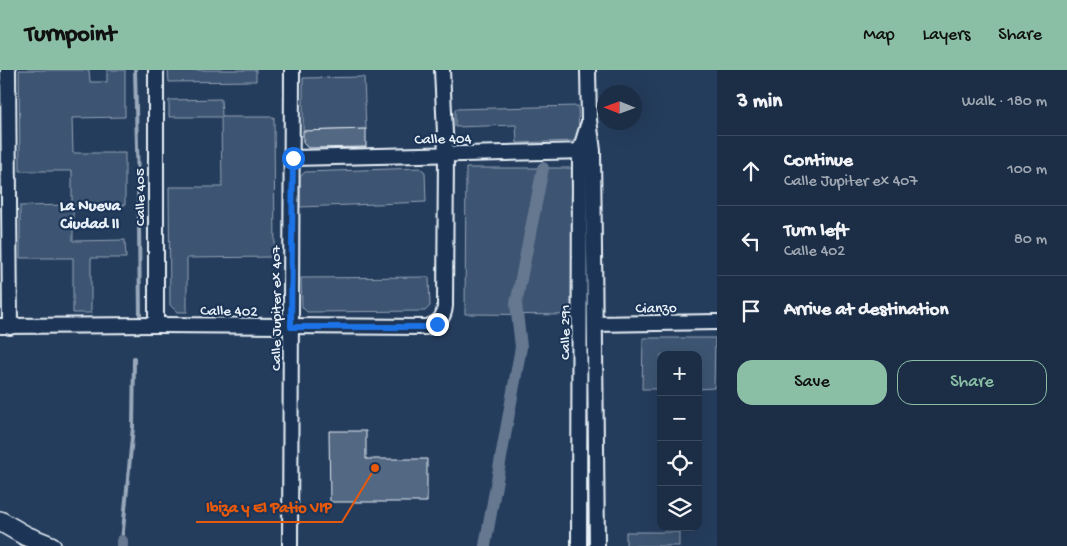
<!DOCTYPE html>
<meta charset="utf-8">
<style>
body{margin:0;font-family:"Gochi Hand",sans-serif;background:#293a51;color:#f1f3f6}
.controls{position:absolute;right:15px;bottom:15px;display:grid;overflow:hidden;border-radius:10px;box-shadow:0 5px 20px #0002}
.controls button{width:45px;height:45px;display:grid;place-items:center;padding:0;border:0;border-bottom:1px solid #3a4a5f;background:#1c2e46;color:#f1f3f6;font:25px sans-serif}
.compass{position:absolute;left:597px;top:15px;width:45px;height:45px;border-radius:50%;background:#1c2e46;box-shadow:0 5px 20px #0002;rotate:271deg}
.stop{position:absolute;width:15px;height:15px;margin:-11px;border:4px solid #1a73e8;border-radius:50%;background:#fff}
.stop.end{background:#1a73e8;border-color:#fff;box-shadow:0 1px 5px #0008}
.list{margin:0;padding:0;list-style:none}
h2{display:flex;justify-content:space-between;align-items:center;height:65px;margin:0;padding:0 20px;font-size:21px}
h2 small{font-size:16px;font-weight:400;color:#a0a8b3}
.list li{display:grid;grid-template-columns:32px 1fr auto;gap:15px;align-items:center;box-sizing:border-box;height:70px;padding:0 20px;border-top:1px solid #3a4a5f}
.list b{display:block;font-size:19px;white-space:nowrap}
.list p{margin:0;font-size:16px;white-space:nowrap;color:#a0a8b3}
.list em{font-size:16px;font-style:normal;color:#a0a8b3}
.actions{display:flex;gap:10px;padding:15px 20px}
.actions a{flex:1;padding:11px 0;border:1px solid #8abfa5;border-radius:15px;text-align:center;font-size:18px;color:#8abfa5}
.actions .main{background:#8abfa5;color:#111}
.icon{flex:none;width:28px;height:28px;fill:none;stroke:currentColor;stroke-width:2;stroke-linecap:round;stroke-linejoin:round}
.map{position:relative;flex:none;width:717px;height:476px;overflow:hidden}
header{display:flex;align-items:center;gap:30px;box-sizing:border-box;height:70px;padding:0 25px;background:#8abfa5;color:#111}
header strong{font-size:24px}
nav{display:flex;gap:28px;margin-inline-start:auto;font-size:18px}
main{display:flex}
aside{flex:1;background:#1c2e46}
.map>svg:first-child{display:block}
.green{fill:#3e5472;stroke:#93a2b5}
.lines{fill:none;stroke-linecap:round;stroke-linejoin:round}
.stream{stroke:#99a8ba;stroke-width:4}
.canal{stroke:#657890;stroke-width:12}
.building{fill:#536782;stroke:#e8f1f8}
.street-casing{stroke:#e8f1f8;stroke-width:18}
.secondary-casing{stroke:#e8f1f8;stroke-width:22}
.street{stroke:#1d3557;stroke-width:14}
.secondary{stroke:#1d3557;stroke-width:19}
.route{stroke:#1a73e8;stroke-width:6}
.labels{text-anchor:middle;stroke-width:4.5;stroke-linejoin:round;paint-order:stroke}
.street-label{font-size:15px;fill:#e8f1f8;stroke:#1d3557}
.neighbourhood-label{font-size:16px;font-weight:bold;fill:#e8f1f8;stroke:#1d3557}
.leader{fill:none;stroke:#e8590c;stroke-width:2}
.callout-dot{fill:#e8590c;stroke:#1d3557;stroke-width:2}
.callout-label{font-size:16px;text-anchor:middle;font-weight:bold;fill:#e8590c;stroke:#1d3557;stroke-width:4.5;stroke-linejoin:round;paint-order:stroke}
</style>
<header>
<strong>Turnpoint</strong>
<nav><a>Map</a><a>Layers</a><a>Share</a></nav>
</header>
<main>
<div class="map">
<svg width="717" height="476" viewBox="0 0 717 476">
<rect width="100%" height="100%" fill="#253d5d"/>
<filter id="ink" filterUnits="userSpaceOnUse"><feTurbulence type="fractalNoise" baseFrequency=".02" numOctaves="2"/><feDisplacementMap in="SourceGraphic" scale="10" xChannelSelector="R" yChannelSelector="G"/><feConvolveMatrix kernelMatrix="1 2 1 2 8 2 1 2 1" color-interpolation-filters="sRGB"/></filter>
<g filter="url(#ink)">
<g class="green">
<path d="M19,0H89L90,12H107V0H125V47L72,48L73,83H125V135L73,136V171L125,170L126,188H91V243H73V188H20V136L72,135V101H20Z"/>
<path d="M168,0H256V11L169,12Z"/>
<path d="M364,7L366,59L303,61V8Z"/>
<path d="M221,29L222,47H274L275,187L187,188V242H177L170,235L169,117H222L221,47H169V30Z"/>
<path d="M578,36L579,66L574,71L517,73L516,55L455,57V39Z"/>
<path d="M420,98L425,102L426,132L300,137V107L305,102Z"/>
<path d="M466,98H579L578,245L465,244Z"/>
<path d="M429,207L430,236L425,241L307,242L302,237L301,208Z"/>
<path d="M643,268H715L714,318L698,319V285H661V319H642Z"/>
<rect x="626" y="462" width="53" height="14"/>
</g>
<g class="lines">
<g class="stream">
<path d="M135,0L139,153L140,247"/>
<path d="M122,471L133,357L134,288"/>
</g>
<g class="canal">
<path d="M122,476V471"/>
<path d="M485,476L521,277L516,234L543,98"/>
</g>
</g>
<g class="building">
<path d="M366,59V77L308,78L303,73V61Z"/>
<path d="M329,361H366V389H427V432H330Z"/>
</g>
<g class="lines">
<defs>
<g id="street">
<path d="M8,0L10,257"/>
<path d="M588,0L589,50L593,81L597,476"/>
<path d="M293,88L587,81"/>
<path d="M595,254L717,252"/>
<path d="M156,255V0"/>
<path d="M0,256L156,255L427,257C439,253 444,248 445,236L446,84L442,0"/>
<path d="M290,476L292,0"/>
<path d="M579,476L580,81L588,55"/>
</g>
<path id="secondary" d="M0,451L26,466L51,476"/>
</defs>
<use href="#street" class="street-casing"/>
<use href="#secondary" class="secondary-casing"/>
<use href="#street" class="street"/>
<use href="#secondary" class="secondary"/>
</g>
</g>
<g class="lines" filter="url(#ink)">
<path class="route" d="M293,88L291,257H426L437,254"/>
</g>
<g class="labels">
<g class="street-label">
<text transform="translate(443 68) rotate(-1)" y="5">Calle 404</text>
<text transform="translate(139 127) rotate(-90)" y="5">Calle 405</text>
<text transform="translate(656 237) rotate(-1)" y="5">Cianzo</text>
<text transform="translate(275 238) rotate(-90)" y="5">Calle Jupiter ex 407</text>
<text transform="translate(229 240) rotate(1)" y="5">Calle 402</text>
<text transform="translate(564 262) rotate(-90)" y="5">Calle 291</text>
</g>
<g class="neighbourhood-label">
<text x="90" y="140">La Nueva<tspan x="90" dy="18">Ciudad II</tspan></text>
</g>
</g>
<path class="leader" d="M375 398L342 452H196"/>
<circle class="callout-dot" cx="375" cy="398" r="5"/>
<g class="callout-label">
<text x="269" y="442">Ibiza y El Patio VIP</text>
</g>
</svg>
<div class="controls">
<button>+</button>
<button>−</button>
<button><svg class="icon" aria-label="locate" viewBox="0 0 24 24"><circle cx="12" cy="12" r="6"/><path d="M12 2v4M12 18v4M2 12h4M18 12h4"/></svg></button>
<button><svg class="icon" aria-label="layers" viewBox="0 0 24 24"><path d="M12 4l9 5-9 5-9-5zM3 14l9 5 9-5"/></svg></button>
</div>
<svg class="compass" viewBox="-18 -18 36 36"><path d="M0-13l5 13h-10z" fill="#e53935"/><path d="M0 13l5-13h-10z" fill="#a0a8b3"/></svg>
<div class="stop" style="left:293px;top:88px"></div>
<div class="stop end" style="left:437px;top:254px"></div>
</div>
<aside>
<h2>3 min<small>Walk · 180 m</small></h2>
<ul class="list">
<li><svg class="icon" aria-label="ahead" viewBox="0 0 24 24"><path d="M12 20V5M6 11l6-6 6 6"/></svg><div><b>Continue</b><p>Calle Jupiter ex 407</p></div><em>100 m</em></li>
<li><svg class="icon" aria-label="left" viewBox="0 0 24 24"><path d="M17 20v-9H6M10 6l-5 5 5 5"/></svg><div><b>Turn left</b><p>Calle 402</p></div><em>80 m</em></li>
<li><svg class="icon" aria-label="arrive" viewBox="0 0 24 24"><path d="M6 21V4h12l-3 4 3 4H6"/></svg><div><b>Arrive at destination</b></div></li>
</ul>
<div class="actions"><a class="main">Save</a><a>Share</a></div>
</aside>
</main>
